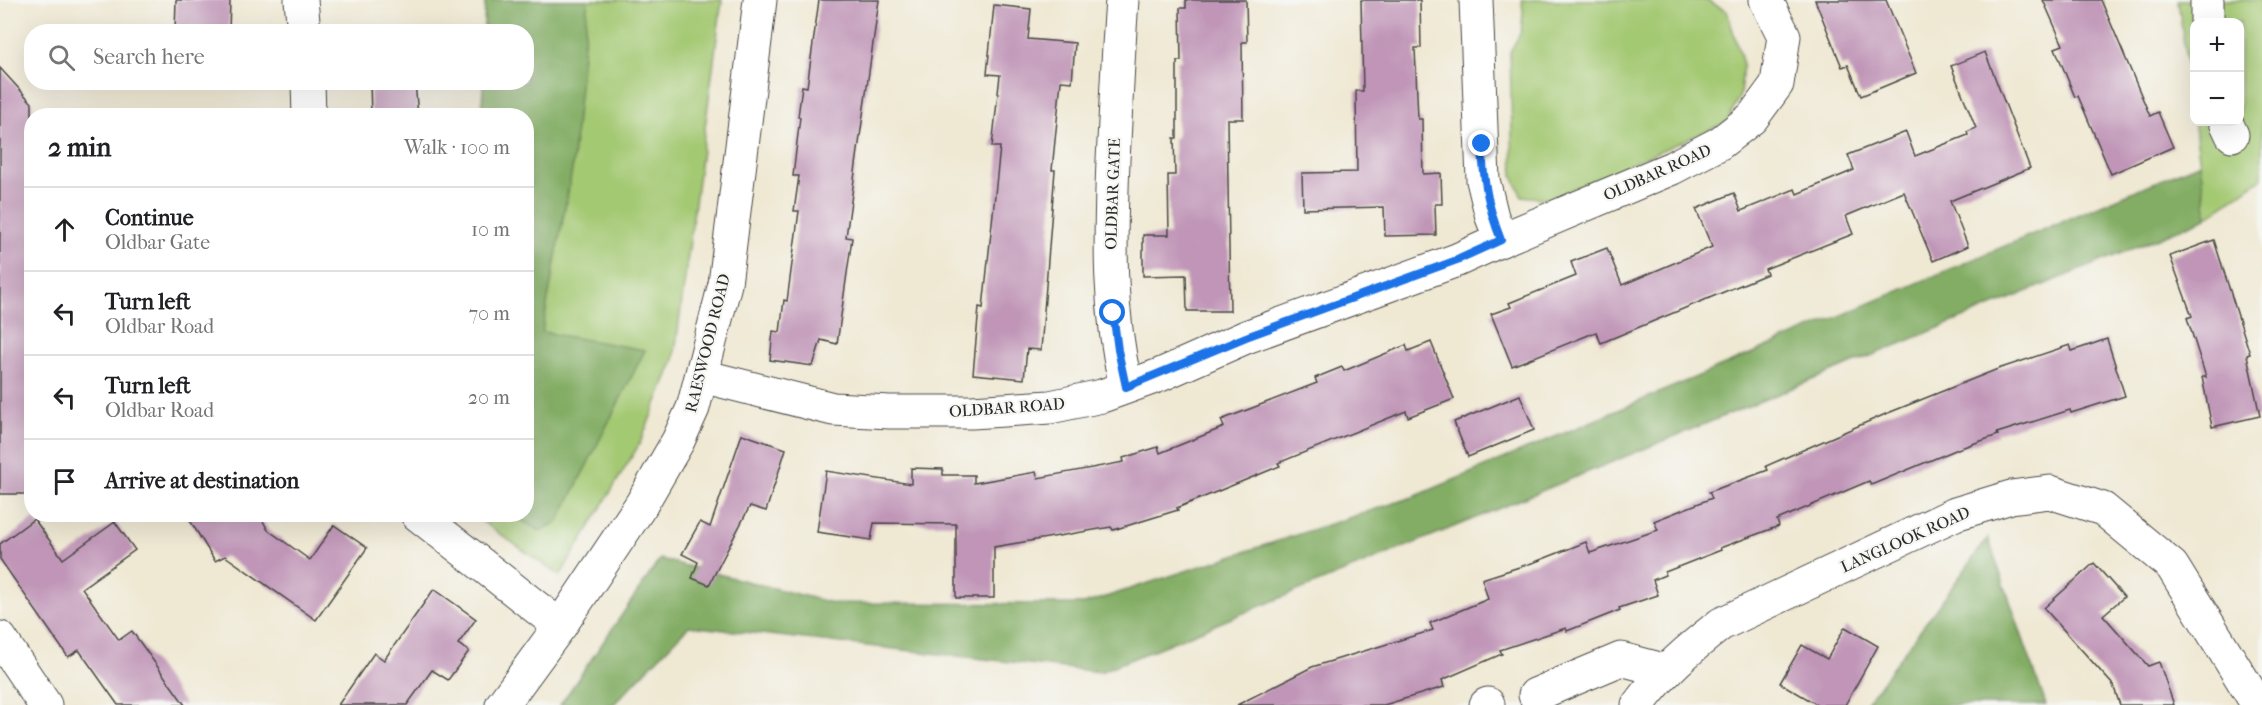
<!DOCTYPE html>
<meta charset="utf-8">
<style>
body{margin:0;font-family:"IM FELL French Canon",serif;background:#f6f6f6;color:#202124}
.controls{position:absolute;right:18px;top:18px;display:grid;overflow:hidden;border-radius:12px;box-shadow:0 6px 24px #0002}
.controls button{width:54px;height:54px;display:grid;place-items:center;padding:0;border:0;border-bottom:2px solid #e0e0e0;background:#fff;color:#202124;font:30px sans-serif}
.stop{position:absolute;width:18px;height:18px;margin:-14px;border:4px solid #1a73e8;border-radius:50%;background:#fff}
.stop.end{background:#1a73e8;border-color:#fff;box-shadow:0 2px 6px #0008}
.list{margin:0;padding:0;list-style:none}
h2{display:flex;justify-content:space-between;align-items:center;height:78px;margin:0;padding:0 24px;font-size:26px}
h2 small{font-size:20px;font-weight:400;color:#757577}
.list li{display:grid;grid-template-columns:39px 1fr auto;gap:18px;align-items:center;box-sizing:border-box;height:84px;padding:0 24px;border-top:2px solid #e0e0e0}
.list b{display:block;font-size:22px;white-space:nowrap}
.list p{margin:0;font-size:20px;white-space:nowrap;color:#757577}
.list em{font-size:20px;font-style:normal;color:#757577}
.icon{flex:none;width:33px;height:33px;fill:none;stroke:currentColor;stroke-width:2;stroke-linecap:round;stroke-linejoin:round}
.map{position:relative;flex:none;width:2262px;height:705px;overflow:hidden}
.search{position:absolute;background:#fff;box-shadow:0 6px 24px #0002;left:24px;top:24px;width:510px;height:66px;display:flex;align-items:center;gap:15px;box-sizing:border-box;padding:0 21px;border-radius:24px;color:#757577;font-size:22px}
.panel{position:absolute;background:#fff;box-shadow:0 6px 24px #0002;left:24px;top:108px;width:510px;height:414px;border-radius:24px}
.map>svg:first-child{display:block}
.green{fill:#a4c973;stroke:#687a4f;stroke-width:1.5;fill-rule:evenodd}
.forest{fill:#83ad65;stroke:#576c48;stroke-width:1.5}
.building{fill:#c095b7}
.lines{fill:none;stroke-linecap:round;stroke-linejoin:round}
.minor-casing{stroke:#484744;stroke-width:35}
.minor{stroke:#fff;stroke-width:33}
.route{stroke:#1a73e8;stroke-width:8}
.labels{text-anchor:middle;stroke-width:4.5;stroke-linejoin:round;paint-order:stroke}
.street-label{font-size:16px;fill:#2b2b2b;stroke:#f6f6f2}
</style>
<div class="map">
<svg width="2262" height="705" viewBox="0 0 2262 705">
<rect width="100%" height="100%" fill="#f6f6f2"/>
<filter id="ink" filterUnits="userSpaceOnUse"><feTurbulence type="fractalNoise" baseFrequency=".0167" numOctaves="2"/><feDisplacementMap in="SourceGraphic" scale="12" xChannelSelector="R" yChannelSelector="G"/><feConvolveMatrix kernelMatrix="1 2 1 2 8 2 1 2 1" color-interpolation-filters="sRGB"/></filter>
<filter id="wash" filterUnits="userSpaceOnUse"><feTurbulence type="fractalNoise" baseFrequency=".008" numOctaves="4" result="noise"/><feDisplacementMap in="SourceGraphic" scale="24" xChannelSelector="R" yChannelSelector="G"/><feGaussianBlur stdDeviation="1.35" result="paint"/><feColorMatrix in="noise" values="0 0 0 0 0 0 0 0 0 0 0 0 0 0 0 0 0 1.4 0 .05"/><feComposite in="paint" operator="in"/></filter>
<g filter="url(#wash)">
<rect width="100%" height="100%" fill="#efe8d3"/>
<g class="green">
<path d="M485,0H722L674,360L640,443L560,576L473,515L526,514V116L482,115L483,83L526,82V32L484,31Z"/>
<path d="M1522,0H1705L1727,11L1743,64L1740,95L1727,122L1549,199L1522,196L1513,176L1510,52L1521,32L1523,13Z"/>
<path d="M2178,0H2262V178L2207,217ZM2194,22H2240V122H2194Z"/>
</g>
<g class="forest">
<path d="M485,0H588L572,170L542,332L645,350L558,522L540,531L512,515L526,514V116L482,115L483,83L526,82V32L484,31Z"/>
<path d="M2200,163L2207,218L1100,672L689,626L613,705H560L660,559L832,603L1084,604L1416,496Z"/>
<path d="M1988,538L2046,705H1865Z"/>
</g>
<g id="blocks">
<g class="building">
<path d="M176,0H230L229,32H175Z"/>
<path d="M819,0H879L846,237L852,238L837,344L821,340L813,366L770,360L773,331L780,332L784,300L787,301L799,211H794L799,176H793L800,117H798L802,86L807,87Z"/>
<path d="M1186,0H1246L1247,42H1242L1243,119H1227L1230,311H1187L1186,275L1143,276V235H1169L1168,175H1175L1174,138H1177V61H1181L1180,8H1186Z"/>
<path d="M1361,0H1420L1421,48H1415L1418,119H1422L1423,174L1441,173L1442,204H1435L1436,235L1385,236L1384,207L1303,209L1302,173L1357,172L1356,91H1363Z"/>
<path d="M1815,0H1886L1916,73L1861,96L1848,65L1842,67Z"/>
<path d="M2043,0H2101L2150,116L2158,112L2173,147L2111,174L2078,96L2075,97L2055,48L2063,45Z"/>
<path d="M994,5L1031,9L1028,39L1075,43L1072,82L1061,81L1052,170H1055L1041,350L1027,349L1024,379L973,374L979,307L983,308L1000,147H992L1000,75L987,74Z"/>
<path d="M1985,52L2030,168L1950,201L1968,246L1933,261L1904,192L1846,216L1853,234L1765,269L1767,274L1601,343L1596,332L1512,366L1491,314L1511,307L1509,303L1576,276L1571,262L1607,248L1622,285L1712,247L1696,209L1734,193L1741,211L1795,189L1797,194L1854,170L1848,155L1906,132L1915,156L1968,135L1967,132L1976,128L1951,66Z"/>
<path d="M0,68L32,103V494H0Z"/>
<path d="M370,82H415L418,116H371Z"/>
<path d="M2214,240L2250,354L2247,355L2260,416L2212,427L2202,377H2206L2187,318L2192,316L2170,256Z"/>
<path d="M2107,339L2125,396L2071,413L2070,410L1997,433L1998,435L1958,449L1871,485L1869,481L1777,520L1779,526L1720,548L1721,550L1665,572V575L1653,580L1658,595L1619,608L1620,610L1567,631L1566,628L1500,650L1502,654L1442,680L1444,687L1384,705H1237L1312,667L1433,630L1430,623L1488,599L1482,579L1535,562L1586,542L1590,553L1658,530L1654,521L1712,498L1709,492L1768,470L1766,466L1888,413L1998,369L2070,345L2072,351Z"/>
<path d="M1431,342L1454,399L1408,417L1406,411L1278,463L1280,466L1177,508L1178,510L1113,530L1111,527L994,547V598H956V524L874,523L871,540L817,532L826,471L911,484V468L943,469V475H974V483L1036,472L1038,478L1124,462L1123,458L1158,447L1160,453L1224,427L1221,420L1317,383L1315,378L1342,367L1344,371L1406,345L1408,351Z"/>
<path d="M1520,395L1534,430L1468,457L1454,422Z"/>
<path d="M742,434L786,449L766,511L750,506L709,585L692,578L698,562L682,554L700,522L710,527Z"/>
<path d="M186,514H259L268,530L310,560L334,525L367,548L316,620L225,556L215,561Z"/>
<path d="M34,519L63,559L115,522L135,550L82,588L119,640L132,631L185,705H118L79,650L68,657L0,559V544Z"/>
<path d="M2094,563L2124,597L2103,615L2148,666L2159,662L2174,705H2120L2113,685L2044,608Z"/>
<path d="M434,589L476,619L458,644L469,651L448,680L432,670L407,705H338L374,653L384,660Z"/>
<path d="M1845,627L1878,646L1845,705H1818L1780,683L1802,645L1827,659Z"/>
</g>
</g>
</g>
<g filter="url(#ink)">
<use href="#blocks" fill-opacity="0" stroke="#484744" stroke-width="1.5"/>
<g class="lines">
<defs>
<g id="minor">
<path d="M301,0L304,32"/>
<path d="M1122,0C1118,53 1116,107 1113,160C1110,240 1108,309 1126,387"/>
<path d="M2207,0V22"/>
<path d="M308,82L309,116"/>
<path d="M2226,122L2232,135"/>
<path d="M1501,240L1672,168L1720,143L1752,118L1777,84L1784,36L1766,0"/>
<path d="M702,376L833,409L890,412H972L1050,407L1102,396L1160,375L1246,337L1457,260L1501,240L1492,217L1483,180L1476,0"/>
<path d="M417,514L560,626"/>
<path d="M0,638L45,705"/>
<path d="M1535,695L1621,659L1667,671"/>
<path d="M502,705L560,626L641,505L678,441L693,408L725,284L760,0"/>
<path d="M1486,705L1488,704"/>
<path d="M1638,705C1661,673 1690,648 1721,624L1955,514L2011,497L2050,492L2103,509L2172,566L2258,705"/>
</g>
</defs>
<use href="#minor" class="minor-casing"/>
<use href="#minor" class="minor"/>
</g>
</g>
<g class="lines" filter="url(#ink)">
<path class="route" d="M1113,313L1118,350L1126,387L1246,337L1457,260L1501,240C1488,207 1483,180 1482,144"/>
</g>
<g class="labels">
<g class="street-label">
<text transform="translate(1657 172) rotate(-24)" y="6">OLDBAR ROAD</text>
<text transform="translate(1112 194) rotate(-88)" y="6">OLDBAR GATE</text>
<text transform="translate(707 343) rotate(-76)" y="6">RAESWOOD ROAD</text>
<text transform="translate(1007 407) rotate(-4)" y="6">OLDBAR ROAD</text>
<text transform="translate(1905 539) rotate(-24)" y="6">LANGLOOK ROAD</text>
</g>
</g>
</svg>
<div class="controls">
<button>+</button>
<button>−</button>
</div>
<div class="stop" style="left:1113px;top:313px"></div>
<div class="stop end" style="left:1482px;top:144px"></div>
<div class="search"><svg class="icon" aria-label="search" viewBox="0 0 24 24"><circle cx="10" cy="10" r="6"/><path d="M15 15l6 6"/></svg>Search here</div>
<section class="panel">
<h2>2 min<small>Walk · 100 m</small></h2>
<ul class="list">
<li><svg class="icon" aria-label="ahead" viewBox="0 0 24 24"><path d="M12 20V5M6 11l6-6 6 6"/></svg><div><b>Continue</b><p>Oldbar Gate</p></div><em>10 m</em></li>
<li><svg class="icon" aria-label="left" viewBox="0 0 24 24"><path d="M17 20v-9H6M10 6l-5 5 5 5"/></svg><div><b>Turn left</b><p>Oldbar Road</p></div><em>70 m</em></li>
<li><svg class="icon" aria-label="left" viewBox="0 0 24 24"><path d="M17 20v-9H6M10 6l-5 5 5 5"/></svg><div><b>Turn left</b><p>Oldbar Road</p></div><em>20 m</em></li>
<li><svg class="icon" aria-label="arrive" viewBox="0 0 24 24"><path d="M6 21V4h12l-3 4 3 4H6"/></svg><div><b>Arrive at destination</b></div></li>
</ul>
</section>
</div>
